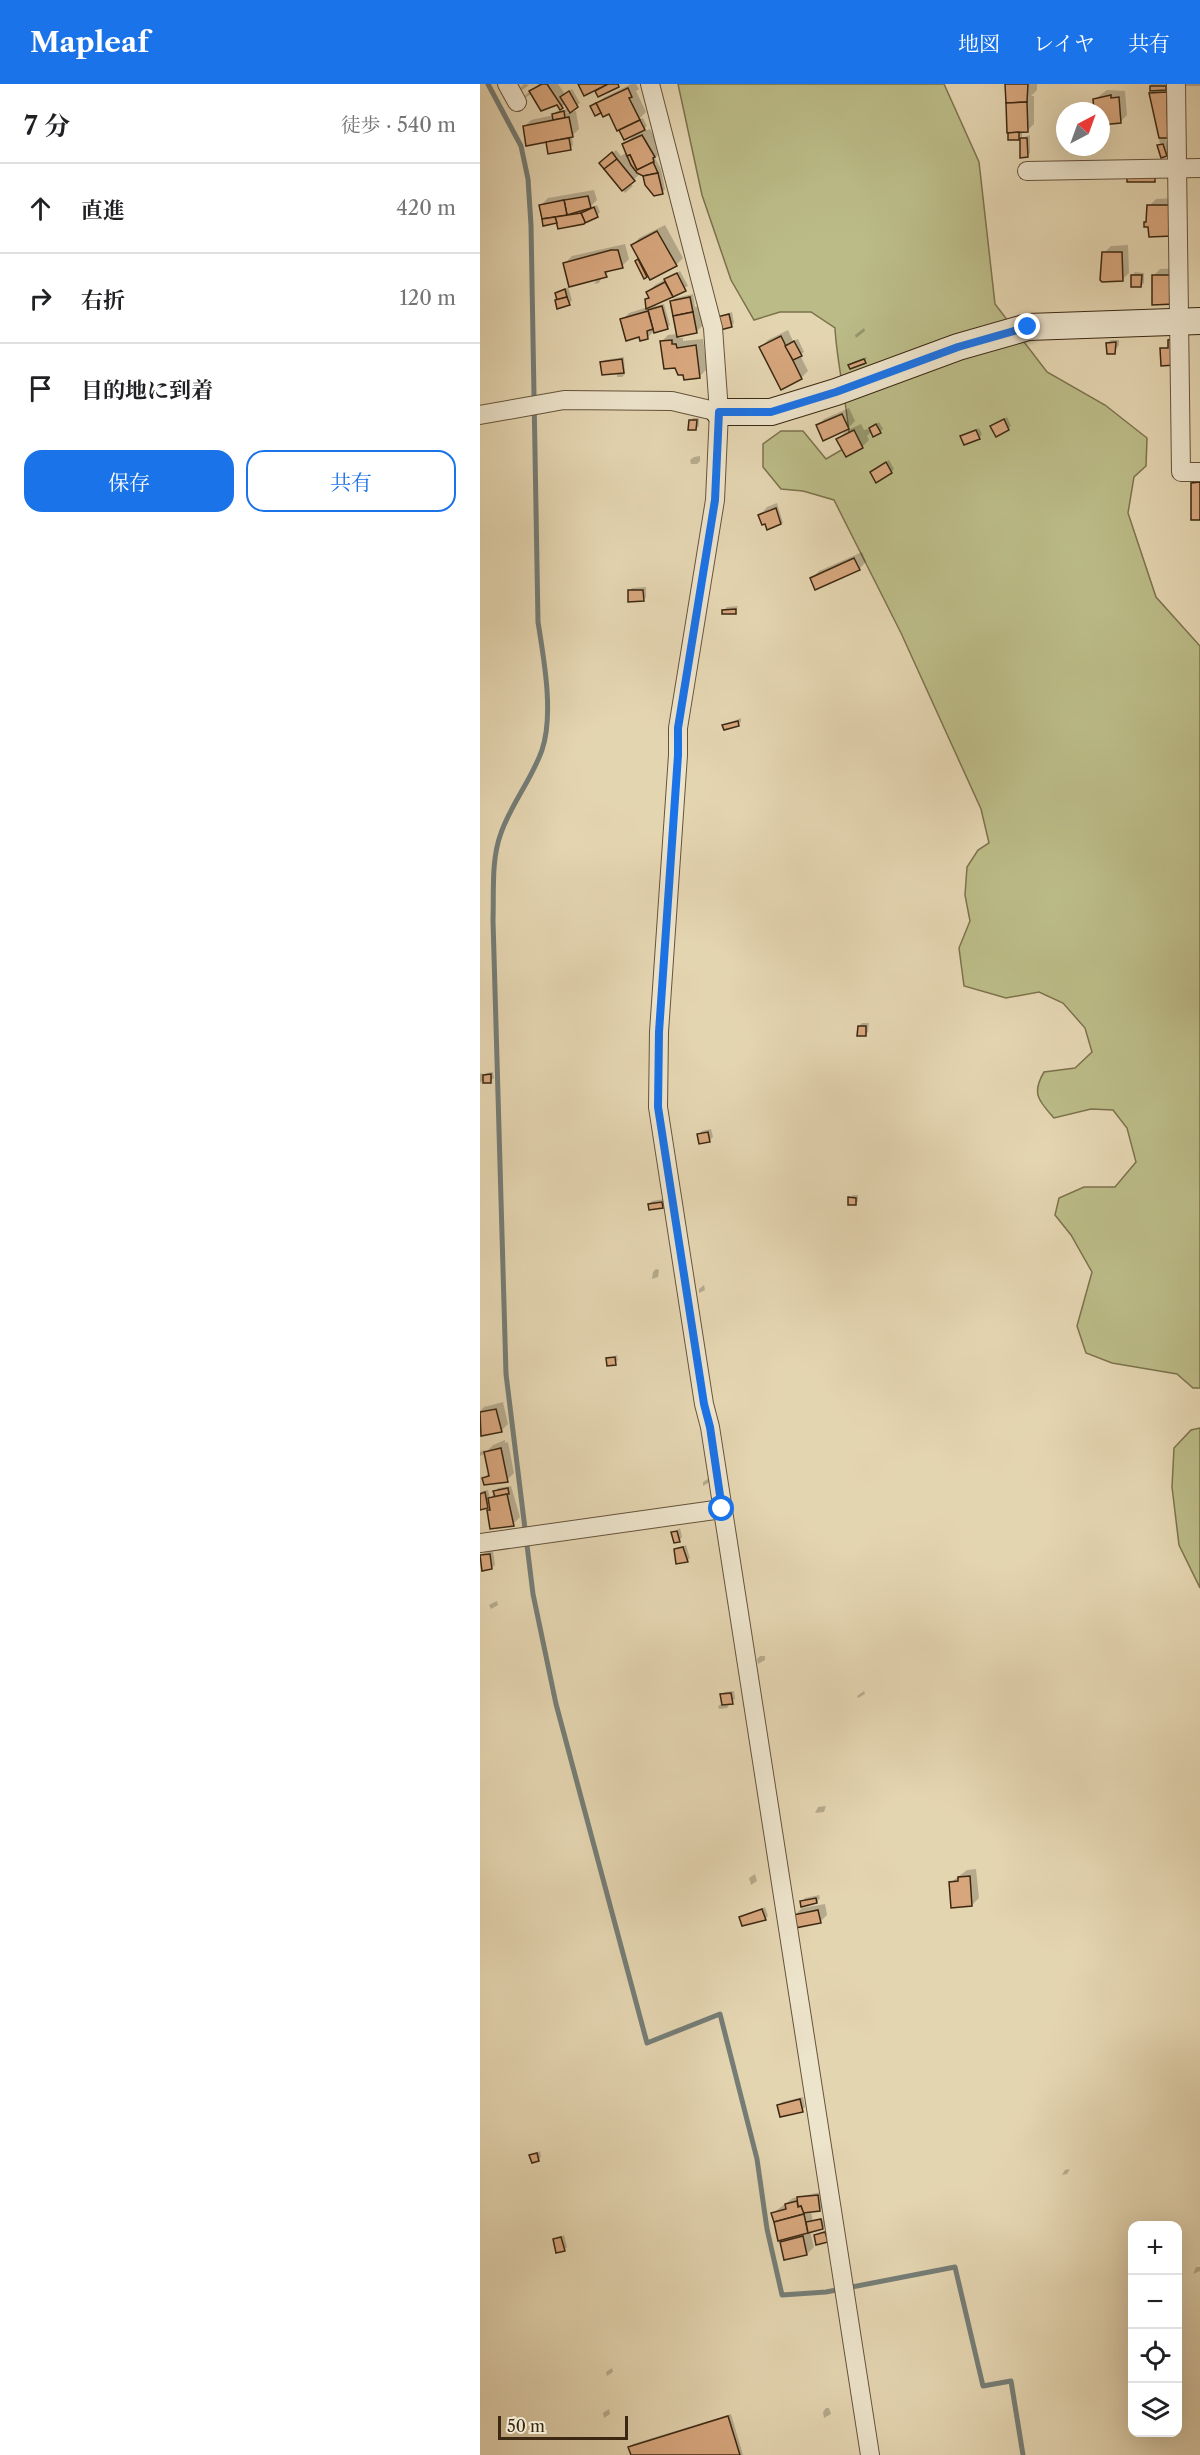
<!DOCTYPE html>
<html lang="ja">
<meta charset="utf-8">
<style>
body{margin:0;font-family:"Libre Caslon Text","Noto Serif JP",serif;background:#f2f2f2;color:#202124}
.controls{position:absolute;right:18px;bottom:18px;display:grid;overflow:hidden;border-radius:12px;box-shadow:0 6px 24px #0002}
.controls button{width:54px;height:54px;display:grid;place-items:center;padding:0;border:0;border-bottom:2px solid #e0e0e0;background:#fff;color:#202124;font:30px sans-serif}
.compass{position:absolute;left:576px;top:18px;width:54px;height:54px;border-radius:50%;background:#fff;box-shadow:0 6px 24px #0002;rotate:41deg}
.scale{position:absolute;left:18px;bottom:15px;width:130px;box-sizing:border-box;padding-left:6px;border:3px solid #3c2812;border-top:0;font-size:16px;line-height:21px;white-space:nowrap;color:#3c2812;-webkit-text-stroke:4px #ede4cc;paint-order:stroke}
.stop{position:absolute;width:18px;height:18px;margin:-14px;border:4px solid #1a73e8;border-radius:50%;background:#fff}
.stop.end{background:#1a73e8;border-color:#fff;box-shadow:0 2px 6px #0008}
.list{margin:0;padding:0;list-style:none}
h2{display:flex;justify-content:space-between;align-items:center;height:78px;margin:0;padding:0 24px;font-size:26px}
h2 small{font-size:20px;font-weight:400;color:#757577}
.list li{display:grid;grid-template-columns:39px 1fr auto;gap:18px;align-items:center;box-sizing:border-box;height:90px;padding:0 24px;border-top:2px solid #e0e0e0}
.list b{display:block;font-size:22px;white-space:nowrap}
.list em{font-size:20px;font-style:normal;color:#757577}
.actions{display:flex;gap:12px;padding:18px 24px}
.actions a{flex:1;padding:14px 0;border:2px solid #1a73e8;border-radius:18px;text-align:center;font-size:21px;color:#1a73e8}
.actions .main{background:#1a73e8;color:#fff}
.icon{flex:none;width:33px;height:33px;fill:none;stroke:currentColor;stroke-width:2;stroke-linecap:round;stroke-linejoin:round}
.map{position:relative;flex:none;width:720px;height:2371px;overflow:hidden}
header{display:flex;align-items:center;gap:36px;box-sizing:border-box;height:84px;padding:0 30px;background:#1a73e8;color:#fff}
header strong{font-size:28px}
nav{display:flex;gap:33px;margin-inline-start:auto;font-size:21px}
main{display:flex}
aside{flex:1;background:#fff}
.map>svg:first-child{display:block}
.green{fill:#bbbb87;stroke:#7c724c;stroke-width:1.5}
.shadow{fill:#0003}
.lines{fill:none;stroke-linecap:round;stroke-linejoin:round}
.stream{stroke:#757d76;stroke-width:5}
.building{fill:#d7a67d;stroke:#3c2812;stroke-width:1.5}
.street-casing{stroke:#66533a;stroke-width:20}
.secondary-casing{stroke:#3c2812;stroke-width:28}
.street{stroke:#ede4cc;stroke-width:18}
.secondary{stroke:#ede4cc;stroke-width:26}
.route{stroke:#1a73e8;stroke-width:8}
</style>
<header>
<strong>Mapleaf</strong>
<nav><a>地図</a><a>レイヤ</a><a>共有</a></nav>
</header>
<main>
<aside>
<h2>7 分<small>徒歩 · 540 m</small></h2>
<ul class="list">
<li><svg class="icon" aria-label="ahead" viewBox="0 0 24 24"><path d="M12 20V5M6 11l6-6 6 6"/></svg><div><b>直進</b></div><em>420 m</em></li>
<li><svg class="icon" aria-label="right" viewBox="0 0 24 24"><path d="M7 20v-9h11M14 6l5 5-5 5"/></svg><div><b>右折</b></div><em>120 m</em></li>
<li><svg class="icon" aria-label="arrive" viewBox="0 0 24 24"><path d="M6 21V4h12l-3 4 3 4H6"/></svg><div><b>目的地に到着</b></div></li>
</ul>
<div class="actions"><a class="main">保存</a><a>共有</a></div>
</aside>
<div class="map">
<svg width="720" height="2371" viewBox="0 0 720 2371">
<rect width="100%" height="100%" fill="#e4d5b1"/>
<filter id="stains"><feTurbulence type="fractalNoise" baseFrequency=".00333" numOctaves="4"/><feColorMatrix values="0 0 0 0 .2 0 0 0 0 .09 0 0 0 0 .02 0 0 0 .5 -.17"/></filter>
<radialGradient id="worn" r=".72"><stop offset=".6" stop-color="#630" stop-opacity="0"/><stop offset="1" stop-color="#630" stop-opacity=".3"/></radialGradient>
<g class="green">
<path d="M198,0H464L499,78L515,220L567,288L625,321L667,354L666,382L654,393L648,429L676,513L720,562V1304H713L697,1290L632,1279L606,1269L597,1242L612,1188L591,1151L575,1131L579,1114L604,1103H635L656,1078L647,1044L633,1026L611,1025L574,1034C559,1017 551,1010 564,988L595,984L612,968L605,944L583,919L559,908L526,914L484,902L479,864L490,837L485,811L487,783L498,766L509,759L501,725L421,549L354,416L323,407L301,405L283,383V360L301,347H323L346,375L370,361C368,322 357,283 355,244L331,228H300L274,236L251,196L222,111Z"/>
<path d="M720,1344V1504L699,1461L692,1403L694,1364L711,1346Z"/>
</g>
<g class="shadow">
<path d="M44,0L49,1L41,7L40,4Z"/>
<path d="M59,0H78L85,10L92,5L100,19L86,29L96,27L99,45L92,52L93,61L90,64L67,59L44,43L51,36L74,31L77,27L89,25L86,19L80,24L77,19L52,9L44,15L43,13Z"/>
<path d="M151,0H156L159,5L156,7L166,28L158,36L163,34L167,42L161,48L170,45L181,65L180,69L175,74L181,85L185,105L182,109L161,89L150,99L153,102L145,109L121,79L136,66L141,72L147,68L144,61L154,51L130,28L112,22L125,13Z"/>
<path d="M527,0H557V6L551,12H554V40L547,47H542V54L550,51V69L547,72H542L541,52L539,54Z"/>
<path d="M671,0H689L687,53H685L689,67L682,72L671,9L675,5H671Z"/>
<rect x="706" y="0" width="14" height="2"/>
<path d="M627,6L645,7L647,31L640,38L621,39V27H615L614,16Z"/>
<path d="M114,106L117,116L108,125L117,121L120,128L117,132L78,138L64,136L67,133L61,121L68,114Z"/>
<path d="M695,114L699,144L669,122L676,115Z"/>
<path d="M185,141L203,174L196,181L165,193L157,177L160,174L153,161L159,154Z"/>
<path d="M145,160L149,175L142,182L134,184L122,193L119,199L114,200L118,194L85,179L92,172Z"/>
<path d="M648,161L649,189L642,196L624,169L631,162Z"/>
<path d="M700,184V212L673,192L680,185Z"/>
<path d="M200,187L208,202L175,219L176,222L184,220L190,241L187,244L175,246L167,254L160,251L142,236L149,229L168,223L166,216L170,212L168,208L175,201Z"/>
<path d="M655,188L664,189V199L661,202L652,192Z"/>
<path d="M88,203L92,216L89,220L76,209Z"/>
<path d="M213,210L215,223L220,222L224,240L217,247L199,251V254H203V257L223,255L227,285L220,292L181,258L188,251L198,250L191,217L195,214Z"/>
<path d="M252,228L254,239L251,242L239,233Z"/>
<path d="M384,244L385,247L376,254L375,251Z"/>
<path d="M308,246L313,257L318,255L324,268L320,271L328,287L321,294L301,304L281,263L288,256Z"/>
<path d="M631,256H639V261L634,268L628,259Z"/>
<path d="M144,273L145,290L142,293H137V288L122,279L125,276Z"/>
<path d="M387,273L385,278L370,281L373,278Z"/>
<path d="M369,324L375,337L368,344L338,342L344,335Z"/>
<path d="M527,333L531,342L528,345L515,340Z"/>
<path d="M213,334H219V342L216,345L210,337Z"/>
<path d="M399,338L403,345L400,348L392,347L387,352L389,356L382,363L358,355L366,347L381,340L384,346L388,345V346Z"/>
<path d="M499,344L502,350L499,354L482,352Z"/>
<path d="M220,372V377L217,380H211L210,376L214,373Z"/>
<path d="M409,376L414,385L411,388H392Z"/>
<path d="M297,419L303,439L291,445L280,431L287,423Z"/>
<path d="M382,468L386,478L379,485L332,494L339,487Z"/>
<path d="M166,503V513L163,516L149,507L152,504Z"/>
<path d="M258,522L255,528L244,526L247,523Z"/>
<path d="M261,634V638L258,641H244Z"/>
<path d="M382,939H389L388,948L385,951L379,942Z"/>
<path d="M13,988L14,994L10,997L4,995L0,999V990L2,989L3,993L7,989Z"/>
<path d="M231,1045L233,1053L230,1056L219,1050L222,1047Z"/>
<path d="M373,1111H378V1117L375,1120L370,1114Z"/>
<path d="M184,1115L185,1120L182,1123L169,1120L172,1117Z"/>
<path d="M176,1185L179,1186L178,1193L172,1195L173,1188Z"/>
<path d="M224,1201L225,1206L219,1209V1205Z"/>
<path d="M137,1271L138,1276L135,1279L128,1275Z"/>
<path d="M23,1318L28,1340L21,1347L2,1351L0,1327L4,1323Z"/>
<path d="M25,1356V1359L28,1358L34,1389L27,1396L4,1394L10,1388L6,1369L0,1372V1368L5,1366L6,1368L13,1361Z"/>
<path d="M229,1394L230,1398L223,1402V1398Z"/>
<path d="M31,1402L40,1433L33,1440L8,1427L12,1424L11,1419L0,1424V1408L8,1406L10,1415L18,1404Z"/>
<path d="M200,1444L202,1453L199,1457L193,1449Z"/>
<path d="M206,1461L210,1474L207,1477L195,1465Z"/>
<path d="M13,1467L15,1481L11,1484L1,1472L4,1469Z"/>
<path d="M17,1517L18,1521L11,1525L9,1521Z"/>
<path d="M280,1572H285V1576L278,1580L277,1575Z"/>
<path d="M254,1607L255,1615L250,1619L247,1624L239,1625L238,1622L243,1619L242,1611L245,1608Z"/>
<path d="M384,1607L385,1610L378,1614L377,1612Z"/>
<path d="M346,1722L344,1728L335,1729L338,1723Z"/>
<path d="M496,1785L499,1814L492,1821L470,1799L487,1786Z"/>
<path d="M275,1790L277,1797L271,1801L269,1794Z"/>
<path d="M339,1811L340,1814L337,1818H322L325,1814Z"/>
<path d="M345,1820L347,1831L340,1838L315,1831L322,1824Z"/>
<path d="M285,1823L288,1832L285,1835L261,1833Z"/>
<path d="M323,2013L325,2023L322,2026L299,2021L302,2018Z"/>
<path d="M60,2067L61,2073L58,2076L51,2072Z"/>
<path d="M590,2085L587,2090L582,2091L585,2086Z"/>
<path d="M341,2108L343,2123L340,2126L331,2127L333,2138L344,2135L346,2141L343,2144L330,2147L334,2163L327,2170L305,2175L293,2129L313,2114Z"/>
<path d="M348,2145L350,2153L347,2157L335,2151Z"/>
<path d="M84,2151L87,2163L84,2166L74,2156Z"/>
<path d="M716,2183H720V2187L713,2190Z"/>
<path d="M132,2284L133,2288L127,2292L126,2288Z"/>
<path d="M346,2324H349L351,2330L344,2334L343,2328Z"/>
<path d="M129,2325L130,2330L124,2334L123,2329Z"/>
<path d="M251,2330L263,2371H153L150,2363L153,2360Z"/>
</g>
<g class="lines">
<path class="stream" d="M8,0L41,62L48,95L51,141L58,538C64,576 74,630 62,666C52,695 31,720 21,749C11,776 14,807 13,836L26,1290L53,1510L76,1620L167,1959L240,1930L277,2075L287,2145L302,2211L346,2208L475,2183L503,2302L531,2297L543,2371"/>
</g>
<g class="building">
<path d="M62,0H67L83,24L80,26L77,21L61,27L49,7Z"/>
<path d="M98,0H128L104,12Z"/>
<path d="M128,0H138L139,3L118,13L115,7Z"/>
<path d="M525,0H548L547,18L526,19Z"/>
<path d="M670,2H686V6L670,7Z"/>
<path d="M148,4L152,13L149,14L160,36L137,47L129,30L123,33L116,19Z"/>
<path d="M89,7L98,23L90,29L80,13Z"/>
<path d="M687,8L688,54H679L669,9Z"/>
<path d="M631,11V14L639,13L641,39L621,41V27H614L613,15Z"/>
<path d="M547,18L548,48L527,49L526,19Z"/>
<path d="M116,19L121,29L115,32L110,22Z"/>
<path d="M84,27L85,34L73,36L72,30Z"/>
<path d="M89,33L93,53L46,62L43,42Z"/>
<path d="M160,36L165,46L144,56L139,46Z"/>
<path d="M539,48V56H528V49Z"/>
<path d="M162,51L175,73L173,74L174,78L157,86L150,71L147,72L142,60Z"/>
<path d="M89,54L91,66L68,70L66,58Z"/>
<path d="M540,54H547L548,73L540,74Z"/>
<path d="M683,60L687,72L681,74L677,61Z"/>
<path d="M132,68L137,75L124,85L119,79Z"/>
<path d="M150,71L157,86L173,78L178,89L163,92L157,89L151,81L147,72Z"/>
<path d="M137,75L155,97L142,107L124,85Z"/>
<path d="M178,89L183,110L174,112L165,101L163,92Z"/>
<rect x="647" y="92" width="28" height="6"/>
<path d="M108,112L111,124L87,131L84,116Z"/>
<path d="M84,116L87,131L62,135L59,121Z"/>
<path d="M667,121H689L692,152L669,153L668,143H664V138H666Z"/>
<path d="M114,123L118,133L105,139L101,129Z"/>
<path d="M101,129L105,138L104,140L78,145L75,133Z"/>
<path d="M75,133L77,139L63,142L62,135Z"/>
<path d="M177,147L197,182L170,196L151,161Z"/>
<path d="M131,166H138L143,184L125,188L127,193L89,203L83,179Z"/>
<path d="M622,168H642L643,197L622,198L620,196Z"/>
<path d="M158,175L167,193L164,195L155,177Z"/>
<path d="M197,189L206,207L193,213L184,195Z"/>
<path d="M651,191H662L661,203H651Z"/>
<path d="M672,191H693L694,220L672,221Z"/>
<path d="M185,198L193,213L166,225L165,215L169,214L166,208Z"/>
<path d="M85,205L87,213L77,216L75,209Z"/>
<path d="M87,213L90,221L77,225L75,216Z"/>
<path d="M210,213L213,228L193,232L190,217Z"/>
<path d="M182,222L188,245L174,249L168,226Z"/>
<path d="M168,227L173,245L167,247L168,255L160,257L159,253L146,257L140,235Z"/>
<path d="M213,228L217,249L197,253L193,232Z"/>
<path d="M249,230L252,243L240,246L237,233Z"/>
<path d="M301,252L322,295L301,306L279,263Z"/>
<path d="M694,255L695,281L681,282L680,264H688V256Z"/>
<path d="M192,256V260H196L197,264L216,261L220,294L204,296L203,291H198L195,284L184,285L180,257Z"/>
<path d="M314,257L322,272L313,276L305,262Z"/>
<path d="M636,258L635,270H627L626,259Z"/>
<path d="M142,275L144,289L122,291L120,278Z"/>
<path d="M384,275L386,279L370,285L368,281Z"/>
<path d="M362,330L369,345L343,357L336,341Z"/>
<path d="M524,335L529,346L516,353L510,342Z"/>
<path d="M209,336H217L216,346H208Z"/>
<path d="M396,340L401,349L393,353L389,344Z"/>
<path d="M374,346L383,364L366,373L356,355Z"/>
<path d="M496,346L500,355L484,361L480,352Z"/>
<path d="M406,378L412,389L396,399L390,388Z"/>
<path d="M720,398V436H711V399Z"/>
<path d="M296,424L301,440L287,446L285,440L282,441L278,431Z"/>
<path d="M374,474L380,486L335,506L330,494Z"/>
<path d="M148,506H163L164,517L148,518Z"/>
<path d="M256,525V530H242V526Z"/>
<path d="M258,637L259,642L244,646L242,641Z"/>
<path d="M378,942H386V952H377Z"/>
<path d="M11,990V999H3V991Z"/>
<path d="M228,1048L230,1058L219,1060L217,1050Z"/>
<path d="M368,1113L376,1114V1121H368Z"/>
<path d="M182,1118L183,1124L169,1126L168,1120Z"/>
<path d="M135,1273L136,1281L127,1282L126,1274Z"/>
<path d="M16,1325L22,1348L1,1352L0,1328Z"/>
<path d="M21,1364L28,1398L4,1401L2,1394L9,1392L4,1368Z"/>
<path d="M28,1404L29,1410L15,1413L13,1407Z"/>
<path d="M5,1408L8,1424L0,1426V1410Z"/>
<path d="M27,1410L34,1442L10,1445L7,1426H10L8,1414Z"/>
<path d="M197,1447L200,1458L194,1459L191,1448Z"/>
<path d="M203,1463L208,1478L196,1480L194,1465Z"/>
<path d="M10,1470L12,1485L2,1487L0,1471Z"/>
<path d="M251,1609L253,1620L242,1621L240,1610Z"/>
<path d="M490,1792L492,1822L471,1824L469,1798L478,1797V1793Z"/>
<path d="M336,1814L337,1819L321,1823L320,1817Z"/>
<path d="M282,1825L286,1836L262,1842L259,1833Z"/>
<path d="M338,1826L341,1839L315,1844L313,1831Z"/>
<path d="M320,2015L323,2028L300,2033L297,2021Z"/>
<path d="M57,2069L59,2077L52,2079L49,2071Z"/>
<path d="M338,2111L340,2127L323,2129L321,2122L318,2123L317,2113Z"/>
<path d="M317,2117L318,2123L321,2122L324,2130L294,2138L291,2129L306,2125L305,2120Z"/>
<path d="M324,2130L328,2149L298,2157L294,2138Z"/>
<path d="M341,2135L343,2145L328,2149L326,2138Z"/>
<path d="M345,2148L348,2158L336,2161L334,2151Z"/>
<path d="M323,2152L327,2171L304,2176L300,2158Z"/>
<path d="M81,2153L85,2167L76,2169L73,2155Z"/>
<path d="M248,2332L260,2371H151L148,2363Z"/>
</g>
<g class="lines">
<defs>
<g id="street">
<path d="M27,0L37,18"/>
<path d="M170,0L233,244L239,328L235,416L198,644V671L179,948L178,1023L224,1320L230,1343L390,2371"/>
<path d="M696,0L701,388H720"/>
<path d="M547,87L720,84"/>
<path d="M0,331L84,316L192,317L239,328"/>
<path d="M0,1459L242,1425"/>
</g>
<path id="secondary" d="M239,328H291L356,308L478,263L548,243L720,237"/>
</defs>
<use href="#street" class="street-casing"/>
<use href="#secondary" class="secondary-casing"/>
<use href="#street" class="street"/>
<use href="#secondary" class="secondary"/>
</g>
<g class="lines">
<path class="route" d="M242,1425L230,1343L224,1320L178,1023L179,948L198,671V644L235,416L239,328H291L356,308L478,263L548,243"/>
</g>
<rect width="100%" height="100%" filter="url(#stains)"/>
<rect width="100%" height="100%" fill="url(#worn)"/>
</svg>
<div class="controls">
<button>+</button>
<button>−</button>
<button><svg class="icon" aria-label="locate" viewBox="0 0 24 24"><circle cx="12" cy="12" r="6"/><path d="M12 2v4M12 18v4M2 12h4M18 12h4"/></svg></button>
<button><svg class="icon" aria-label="layers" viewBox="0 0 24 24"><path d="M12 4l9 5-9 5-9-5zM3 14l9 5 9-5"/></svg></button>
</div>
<svg class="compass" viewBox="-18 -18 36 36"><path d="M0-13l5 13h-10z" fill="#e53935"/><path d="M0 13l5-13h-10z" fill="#757577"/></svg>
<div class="scale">50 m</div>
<div class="stop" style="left:242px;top:1425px"></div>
<div class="stop end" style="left:548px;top:243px"></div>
</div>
</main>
